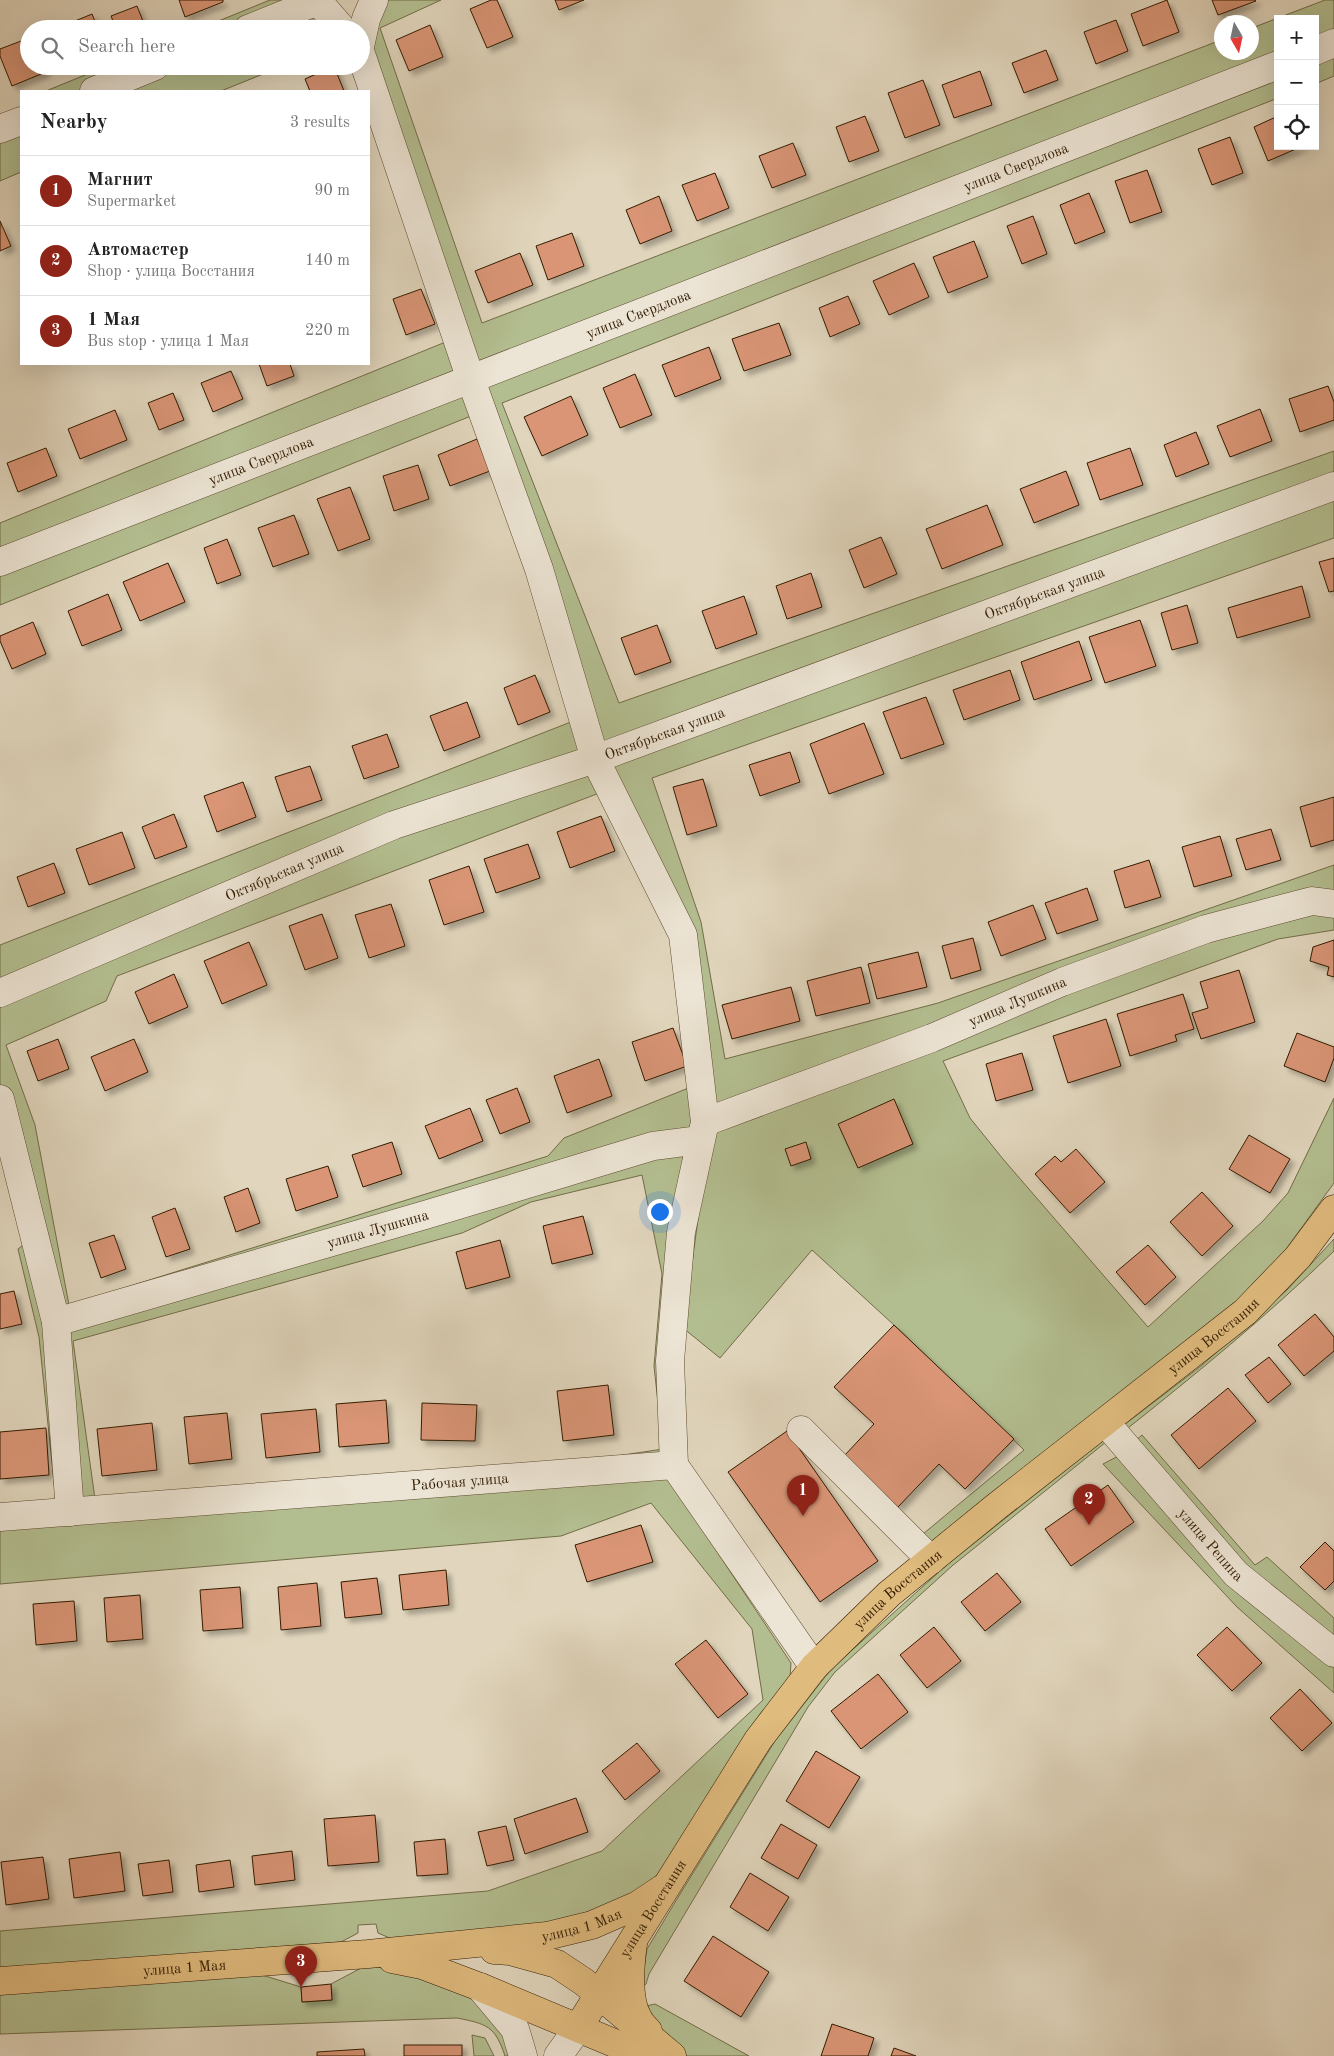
<!DOCTYPE html>
<meta charset="utf-8">
<style>
body{margin:0;font-family:"Old Standard TT",serif;background:#f2f2f2;color:#222}
.controls{position:absolute;right:15px;top:15px;display:grid;overflow:hidden;border-radius:0px;box-shadow:0 5px 20px #0002}
.controls button{width:45px;height:45px;display:grid;place-items:center;padding:0;border:0;border-bottom:1px solid #e0e0e0;background:#fff;color:#222;font:25px sans-serif}
.compass{position:absolute;left:1214px;top:15px;width:45px;height:45px;border-radius:50%;background:#fff;box-shadow:0 5px 20px #0002;rotate:171deg}
.you{position:absolute;left:659px;top:1211px;width:18px;height:18px;margin:-12px;border:4px solid #fff;border-radius:50%;background:#1a73e8;box-shadow:0 0 0 8px #1a73e833}
.badge{display:grid;place-items:center;width:32px;height:32px;border-radius:50%;background:#8f2418;color:#fff;font-size:16px;font-weight:700}
.pin{position:absolute;translate:-50% -41px;filter:drop-shadow(0 1px 2px #0008)}
.pin::after{content:'';position:absolute;top:26px;width:18px;height:15px;background:inherit;clip-path:polygon(0 0,100% 0,50% 100%)}
.list{margin:0;padding:0;list-style:none}
h2{display:flex;justify-content:space-between;align-items:center;height:65px;margin:0;padding:0 20px;font-size:21px}
h2 small{font-size:16px;font-weight:400;color:#767676}
.list li{display:grid;grid-template-columns:32px 1fr auto;gap:15px;align-items:center;box-sizing:border-box;height:70px;padding:0 20px;border-top:1px solid #e0e0e0}
.list b{display:block;font-size:19px;white-space:nowrap}
.list p{margin:0;font-size:16px;white-space:nowrap;color:#767676}
.list em{font-size:16px;font-style:normal;color:#767676}
.icon{flex:none;width:28px;height:28px;fill:none;stroke:currentColor;stroke-width:2;stroke-linecap:round;stroke-linejoin:round}
.map{position:relative;flex:none;width:1334px;height:2056px;overflow:hidden}
.search{position:absolute;background:#fff;box-shadow:0 5px 20px #0002;left:20px;top:20px;width:350px;height:55px;display:flex;align-items:center;gap:12px;box-sizing:border-box;padding:0 18px;border-radius:28px;color:#767676;font-size:19px}
.panel{position:absolute;background:#fff;box-shadow:0 5px 20px #0002;left:20px;top:90px;width:350px;height:275px;border-radius:0px}
.map>svg:first-child{display:block}
.green{fill:#b3be90;stroke:#726c48}
.building{fill:#d99576;stroke:#321b00;filter:url(#shadow)}
.lines{fill:none;stroke-linecap:round;stroke-linejoin:round}
.minor-casing{stroke:#5e4a2f;stroke-width:29}
.major-casing{stroke:#321b00;stroke-width:29}
.minor{stroke:#ece4d4;stroke-width:28}
.major{stroke:#e0bb7e;stroke-width:28}
.labels{text-anchor:middle;stroke-width:5;stroke-linejoin:round;paint-order:stroke}
.street-label{font-size:15px;fill:#321b00;stroke:#ece4d4}
</style>
<div class="map">
<svg width="1334" height="2056" viewBox="0 0 1334 2056">
<defs>
<filter id="shadow"><feDropShadow dx="4.5" dy="4.5" stdDeviation="2.5" flood-color="#0004"/></filter>
</defs>
<rect width="100%" height="100%" fill="#e1d6bd"/>
<filter id="stains"><feTurbulence type="fractalNoise" baseFrequency=".004" numOctaves="4"/><feColorMatrix values="0 0 0 0 .2 0 0 0 0 .09 0 0 0 0 .02 0 0 0 .5 -.17"/></filter>
<radialGradient id="worn" r=".72"><stop offset=".6" stop-color="#630" stop-opacity="0"/><stop offset="1" stop-color="#630" stop-opacity=".3"/></radialGradient>
<g class="green">
<path d="M270,0H303L232,29H199Z"/>
<path d="M382,0H441L380,28L482,323L1221,40L1222,52H1252V28L1325,0H1334V32L1315,39V19H1278V54L474,370L367,49Z"/>
<path d="M316,9L331,29H267Z"/>
<path d="M1334,50V76L1315,84V57Z"/>
<path d="M107,66H140L78,91H46Z"/>
<path d="M174,66H283L221,91H112Z"/>
<path d="M1278,72V98L502,403L619,703L1334,451V479L598,751L486,383Z"/>
<path d="M21,128V172L0,181V136Z"/>
<path d="M453,339L456,379L0,556V523Z"/>
<path d="M463,392L476,414L0,605V571Z"/>
<path d="M1334,496V538L652,778L701,922L725,1059L938,1003L1334,865V895L712,1111L689,931L605,764Z"/>
<path d="M576,720L586,754L0,985V945Z"/>
<path d="M594,766L602,792L117,976L106,1001L6,1045L35,1125L69,1305L548,1156L564,1138L696,1085L705,1122L684,1136L61,1316L0,1088V1001L397,830Z"/>
<path d="M1315,910L1334,913V930L1278,939L943,1061L970,1118L1003,1159L1148,1327L1263,1221L1288,1193L1334,1098V1183L1281,1256L1236,1302L931,1542L923,1534L1024,1450L894,1325L812,1250L720,1358L683,1328L709,1140L713,1127L1185,945Z"/>
<path d="M682,1155L686,1169L667,1456L563,1464L663,1449L654,1366L662,1274L642,1175L531,1202L462,1233L73,1341L95,1499L77,1502L66,1327L643,1159Z"/>
<path d="M1334,1239V1251C1267,1316 1196,1374 1123,1432L1120,1428L1201,1366L1287,1290Z"/>
<path d="M27,1242L48,1325L56,1502L39,1337L18,1249Z"/>
<path d="M1142,1435L1255,1565L1267,1557L1334,1618V1639L1244,1569L1133,1443Z"/>
<path d="M1104,1440L1106,1442L952,1566L835,1672L808,1707L649,1974L646,1984L641,1989L647,1949L680,1894L775,1741L832,1668L949,1563Z"/>
<path d="M1122,1454L1334,1665V1693L1237,1607L1103,1464Z"/>
<path d="M668,1478L791,1663L790,1678L746,1735L657,1875L628,1898L544,1927L392,1939L378,1933L376,1924L358,1925V1933L341,1942L0,1969V1931L488,1891L602,1851L763,1700L752,1629L651,1503L561,1536L0,1584V1526Z"/>
<path d="M363,1967H378L424,1977L487,2005L516,2056H505C495,2026 487,2024 457,2018L0,2034V1994L262,1975L301,1987L302,2002L332,2000L331,1984Z"/>
<path d="M655,2004L749,2056H687L676,2050L665,2038L646,2006Z"/>
<path d="M472,2035L485,2038L494,2056H474Z"/>
</g>
<g class="building">
<path d="M179,0H223V2L185,17Z"/>
<path d="M491,0H497L513,37L487,48L470,9Z"/>
<path d="M555,0H584L559,10Z"/>
<path d="M1167,0L1179,32L1143,46L1131,14Z"/>
<path d="M1212,0H1255L1256,1L1218,15Z"/>
<path d="M137,6L146,29H116L111,16Z"/>
<path d="M92,14L98,29H58V28Z"/>
<path d="M1116,20L1128,51L1096,64L1084,32Z"/>
<path d="M430,25L443,57L409,71L396,40Z"/>
<path d="M29,38V66H44L46,72L12,86L0,56V49Z"/>
<path d="M1046,50L1058,80L1024,93L1012,63Z"/>
<path d="M334,66L344,91H310L305,79Z"/>
<path d="M980,71L992,105L954,118L942,85Z"/>
<path d="M923,80L940,125L905,138L888,93Z"/>
<path d="M865,116L879,151L849,162L836,127Z"/>
<path d="M1278,116V146H1303L1268,161L1254,127Z"/>
<path d="M1230,137L1243,173L1212,185L1198,149Z"/>
<path d="M793,143L806,175L772,188L759,156Z"/>
<path d="M1147,170L1162,212L1130,223L1115,181Z"/>
<path d="M715,173L729,208L697,221L682,185Z"/>
<path d="M1089,193L1105,232L1075,244L1060,205Z"/>
<path d="M659,196L672,231L640,244L626,210Z"/>
<path d="M1033,216L1047,254L1022,264L1007,226Z"/>
<path d="M0,221L11,246L0,251Z"/>
<path d="M572,233L584,266L548,280L536,246Z"/>
<path d="M974,241L988,277L948,293L933,257Z"/>
<path d="M520,253L533,285L488,303L475,271Z"/>
<path d="M914,263L929,297L889,315L873,281Z"/>
<path d="M421,289L435,324L406,335L393,299Z"/>
<path d="M848,296L860,324L830,337L819,308Z"/>
<path d="M779,323L791,355L744,371L732,339Z"/>
<path d="M709,347L721,379L675,397L662,365Z"/>
<path d="M259,364H290L294,376L267,386Z"/>
<path d="M231,371L243,399L213,412L201,383Z"/>
<path d="M635,374L652,415L620,428L603,388Z"/>
<path d="M1328,386L1334,402V420L1300,432L1289,399Z"/>
<path d="M173,393L184,420L159,430L148,403Z"/>
<path d="M571,396L588,435L542,456L524,417Z"/>
<path d="M1260,409L1272,441L1230,457L1217,426Z"/>
<path d="M115,410L127,440L80,459L68,429Z"/>
<path d="M1196,432L1209,464L1176,477L1164,445Z"/>
<path d="M477,439L490,471L450,486L438,455Z"/>
<path d="M46,448L57,476L18,492L7,463Z"/>
<path d="M1130,448L1143,485L1100,500L1087,463Z"/>
<path d="M418,465L429,499L394,511L383,476Z"/>
<path d="M1066,471L1079,505L1034,523L1020,489Z"/>
<path d="M350,487L370,539L338,551L317,499Z"/>
<path d="M987,505L1003,545L942,569L926,529Z"/>
<path d="M294,515L309,554L273,567L258,528Z"/>
<path d="M881,537L897,574L864,588L849,550Z"/>
<path d="M227,539L241,575L217,584L204,548Z"/>
<path d="M1334,558V591L1329,592L1319,562Z"/>
<path d="M168,563L185,602L140,621L123,582Z"/>
<path d="M811,573L822,607L787,619L776,586Z"/>
<path d="M1302,586L1310,617L1237,638L1228,608Z"/>
<path d="M108,594L122,630L82,646L68,611Z"/>
<path d="M744,596L757,634L716,649L702,611Z"/>
<path d="M1187,605L1198,643L1172,650L1161,613Z"/>
<path d="M1140,620L1156,666L1105,683L1089,637Z"/>
<path d="M33,622L46,654L12,669L0,641V636Z"/>
<path d="M657,625L671,662L635,675L621,638Z"/>
<path d="M1079,641L1092,680L1034,700L1021,662Z"/>
<path d="M1010,670L1020,700L964,720L953,690Z"/>
<path d="M535,675L550,712L518,725L504,688Z"/>
<path d="M926,697L944,744L901,759L883,712Z"/>
<path d="M467,702L480,737L444,751L430,716Z"/>
<path d="M864,723L884,774L829,794L810,744Z"/>
<path d="M387,734L399,767L364,779L352,746Z"/>
<path d="M790,752L800,782L760,796L749,765Z"/>
<path d="M310,766L322,800L287,812L275,777Z"/>
<path d="M703,779L717,826L687,835L673,787Z"/>
<path d="M243,782L256,817L217,832L204,796Z"/>
<path d="M1334,797V840L1311,847L1300,807Z"/>
<path d="M174,814L187,847L155,859L142,827Z"/>
<path d="M601,816L615,851L570,868L557,832Z"/>
<path d="M1271,829L1281,860L1246,870L1236,839Z"/>
<path d="M122,832L135,868L89,885L76,849Z"/>
<path d="M1220,836L1232,876L1194,887L1182,847Z"/>
<path d="M528,844L540,878L496,893L484,859Z"/>
<path d="M1149,860L1161,897L1125,908L1114,871Z"/>
<path d="M54,863L65,893L28,907L17,877Z"/>
<path d="M469,866L484,912L444,925L429,880Z"/>
<path d="M1087,888L1098,920L1057,934L1045,903Z"/>
<path d="M391,904L405,946L369,958L355,915Z"/>
<path d="M1033,905L1046,939L1001,956L988,922Z"/>
<path d="M322,914L338,958L305,970L289,926Z"/>
<path d="M973,938L981,970L951,979L942,946Z"/>
<path d="M1334,940V977L1327,975L1329,967L1310,961L1313,947Z"/>
<path d="M249,942L267,985L222,1004L204,961Z"/>
<path d="M918,952L927,987L877,999L868,964Z"/>
<path d="M861,967L870,1003L816,1016L807,981Z"/>
<path d="M1239,970L1255,1022L1201,1039L1192,1013L1208,1008L1200,982Z"/>
<path d="M174,974L188,1007L149,1024L135,992Z"/>
<path d="M791,987L800,1021L732,1039L722,1005Z"/>
<path d="M1183,994L1194,1029L1175,1035L1177,1041L1130,1056L1117,1014Z"/>
<path d="M1106,1019L1121,1066L1068,1083L1053,1036Z"/>
<path d="M673,1028L687,1066L645,1081L632,1042Z"/>
<path d="M1297,1033L1334,1047V1058L1325,1082L1284,1066Z"/>
<path d="M58,1039L69,1069L38,1081L27,1051Z"/>
<path d="M134,1039L148,1072L105,1091L91,1057Z"/>
<path d="M1022,1053L1033,1090L996,1101L986,1064Z"/>
<path d="M599,1059L612,1096L567,1113L554,1076Z"/>
<path d="M517,1088L530,1122L500,1134L486,1100Z"/>
<path d="M894,1099L913,1144L858,1168L838,1124Z"/>
<path d="M470,1108L483,1141L439,1159L425,1126Z"/>
<path d="M1249,1135L1290,1159L1270,1193L1229,1169Z"/>
<path d="M392,1142L402,1174L363,1187L352,1155Z"/>
<path d="M806,1142L811,1159L791,1166L785,1149Z"/>
<path d="M1076,1149L1105,1182L1070,1213L1035,1174L1055,1156L1061,1162Z"/>
<path d="M328,1166L338,1197L296,1211L286,1179Z"/>
<path d="M248,1188L260,1223L236,1232L224,1197Z"/>
<path d="M1202,1192L1233,1226L1202,1256L1170,1222Z"/>
<path d="M175,1208L190,1249L166,1257L152,1217Z"/>
<path d="M583,1216L593,1254L552,1264L543,1226Z"/>
<path d="M114,1235L126,1269L101,1278L89,1243Z"/>
<path d="M500,1240L510,1277L466,1289L456,1252Z"/>
<path d="M1148,1245L1176,1277L1145,1305L1116,1272Z"/>
<path d="M14,1291L22,1324L0,1329V1294Z"/>
<path d="M1315,1314L1334,1337V1351L1304,1376L1278,1345Z"/>
<path d="M894,1325L1014,1439L965,1489L939,1464L898,1507L844,1456L874,1424L834,1387Z"/>
<path d="M1269,1357L1291,1384L1268,1403L1245,1375Z"/>
<path d="M608,1385L614,1435L563,1441L557,1391Z"/>
<path d="M1228,1388L1256,1421L1199,1469L1171,1435Z"/>
<path d="M386,1400L389,1443L339,1447L336,1404Z"/>
<path d="M422,1403L477,1405L475,1441L421,1440Z"/>
<path d="M316,1409L320,1452L266,1458L261,1414Z"/>
<path d="M227,1413L232,1459L189,1464L184,1417Z"/>
<path d="M152,1423L157,1470L102,1476L97,1429Z"/>
<path d="M46,1428L49,1475L0,1479V1432Z"/>
<path d="M787,1431L878,1561L820,1602L728,1472Z"/>
<path d="M1108,1485L1134,1522L1071,1566L1045,1529Z"/>
<path d="M641,1525L653,1562L587,1582L575,1545Z"/>
<path d="M1325,1542L1334,1551V1581L1325,1590L1300,1567Z"/>
<path d="M446,1570L449,1605L403,1610L399,1575Z"/>
<path d="M997,1573L1021,1602L985,1631L961,1602Z"/>
<path d="M377,1578L382,1614L345,1618L341,1582Z"/>
<path d="M317,1583L321,1626L281,1630L278,1587Z"/>
<path d="M240,1587L243,1628L203,1631L200,1590Z"/>
<path d="M140,1595L143,1639L107,1642L104,1598Z"/>
<path d="M74,1601L77,1641L36,1645L33,1604Z"/>
<path d="M934,1627L961,1661L927,1688L900,1655Z"/>
<path d="M1227,1627L1262,1663L1232,1691L1197,1655Z"/>
<path d="M706,1640L748,1694L718,1718L675,1664Z"/>
<path d="M878,1674L908,1712L861,1749L831,1711Z"/>
<path d="M1300,1689L1332,1723L1302,1751L1270,1718Z"/>
<path d="M637,1743L660,1771L625,1800L602,1771Z"/>
<path d="M816,1751L860,1777L829,1828L786,1801Z"/>
<path d="M576,1798L588,1832L525,1854L514,1819Z"/>
<path d="M375,1815L379,1862L328,1866L324,1819Z"/>
<path d="M781,1824L817,1845L798,1879L761,1858Z"/>
<path d="M506,1826L514,1860L487,1866L478,1832Z"/>
<path d="M445,1839L448,1874L417,1876L414,1842Z"/>
<path d="M292,1851L295,1880L255,1885L252,1856Z"/>
<path d="M120,1852L125,1891L74,1898L69,1859Z"/>
<path d="M43,1857L49,1899L6,1905L1,1862Z"/>
<path d="M169,1860L173,1892L143,1896L138,1864Z"/>
<path d="M230,1860L234,1887L199,1892L196,1865Z"/>
<path d="M750,1873L789,1897L768,1931L730,1907Z"/>
<path d="M713,1936L769,1972L741,2017L684,1981Z"/>
<path d="M331,1984L332,2000L302,2002L301,1987Z"/>
<path d="M832,2024L874,2038L868,2056H821Z"/>
<rect x="404" y="2045" width="58" height="11"/>
<path d="M894,2048L916,2056H891Z"/>
<path d="M364,2049L365,2056H317V2052Z"/>
</g>
<g class="lines">
<defs>
<g id="minor">
<path d="M317,0L342,29"/>
<path d="M248,29L320,0"/>
<path d="M361,42L366,19L374,0"/>
<path d="M1315,51L1334,43"/>
<path d="M361,54L471,380L539,569L595,759L683,935L705,1122L681,1232L670,1361L674,1465"/>
<path d="M94,91L155,66"/>
<path d="M0,129L21,121"/>
<path id="s1" d="M0,562L1278,65"/>
<path id="s2" d="M0,993L394,825L595,759L1334,486"/>
<path d="M0,1099L56,1322L70,1512"/>
<path id="s3" d="M705,1122L932,1038L1062,982L1206,929L1312,901L1334,904"/>
<path id="s4" d="M56,1322L425,1215L653,1146L700,1140"/>
<path id="s5" d="M1105,1422L1236,1574L1334,1653"/>
<path d="M801,1430L931,1560"/>
<path id="s6" d="M0,1517L674,1465L814,1667"/>
<path d="M480,1987L515,2029L523,2056"/>
<path d="M558,2056L578,2028"/>
</g>
<g id="major">
<path d="M633,1944C630,1964 627,2000 638,2018C640,2023 644,2027 648,2031"/>
<path d="M494,1950L510,1951L557,1964L584,1982L672,2056"/>
<path d="M392,1959L422,1965L480,1987L645,2056"/>
<path id="s7" d="M0,1981L368,1954L547,1936L592,1925L638,1905L662,1889"/>
<path id="s8" d="M578,2028L758,1740L814,1667L889,1594L997,1506L1245,1312L1298,1257L1334,1209"/>
</g>
</defs>
<use href="#minor" class="minor-casing"/>
<use href="#major" class="major-casing"/>
<use href="#minor" class="minor"/>
<use href="#major" class="major"/>
</g>
<g class="labels">
<g class="street-label">
<text dy="5" stroke="none"><textPath href="#s1" startOffset="1090">улица Свердлова</textPath></text>
<text dy="5" stroke="none"><textPath href="#s1" startOffset="685">улица Свердлова</textPath></text>
<text dy="5" stroke="none"><textPath href="#s1" startOffset="280">улица Свердлова</textPath></text>
<text dy="5" stroke="none"><textPath href="#s2" startOffset="1119">Октябрьская улица</textPath></text>
<text dy="5" stroke="none"><textPath href="#s2" startOffset="714">Октябрьская улица</textPath></text>
<text dy="5" stroke="none"><textPath href="#s2" startOffset="309">Октябрьская улица</textPath></text>
<text dy="5" stroke="none"><textPath href="#s3" startOffset="335">улица Лушкина</textPath></text>
<text dy="5" stroke="none"><textPath href="#s4" startOffset="335">улица Лушкина</textPath></text>
<text dy="5" stroke="none"><textPath href="#s8" startOffset="951">улица Восстания</textPath></text>
<text dy="5" stroke="none"><textPath href="#s6" startOffset="461">Рабочая улица</textPath></text>
<text dy="5" stroke="none"><textPath href="#s5" startOffset="162">улица Репина</textPath></text>
<text dy="5" stroke="none"><textPath href="#s8" startOffset="546">улица Восстания</textPath></text>
<text dy="5" stroke="none"><textPath href="#s8" startOffset="141">улица Восстания</textPath></text>
<text dy="5" stroke="none"><textPath href="#s7" startOffset="585">улица 1 Мая</textPath></text>
<text dy="5" stroke="none"><textPath href="#s7" startOffset="185">улица 1 Мая</textPath></text>
</g>
</g>
<rect width="100%" height="100%" filter="url(#stains)"/>
<rect width="100%" height="100%" fill="url(#worn)"/>
</svg>
<div class="controls">
<button>+</button>
<button>−</button>
<button><svg class="icon" aria-label="locate" viewBox="0 0 24 24"><circle cx="12" cy="12" r="6"/><path d="M12 2v4M12 18v4M2 12h4M18 12h4"/></svg></button>
</div>
<svg class="compass" viewBox="-18 -18 36 36"><path d="M0-13l5 13h-10z" fill="#e53935"/><path d="M0 13l5-13h-10z" fill="#767676"/></svg>
<div class="you"></div>
<div class="pin badge" style="left:803px;top:1516px">1</div>
<div class="pin badge" style="left:1089px;top:1525px">2</div>
<div class="pin badge" style="left:301px;top:1987px">3</div>
<div class="search"><svg class="icon" aria-label="search" viewBox="0 0 24 24"><circle cx="10" cy="10" r="6"/><path d="M15 15l6 6"/></svg>Search here</div>
<section class="panel">
<h2>Nearby<small>3 results</small></h2>
<ul class="list">
<li><span class="badge">1</span><div><b>Магнит</b><p>Supermarket</p></div><em>90 m</em></li>
<li><span class="badge">2</span><div><b>Автомастер</b><p>Shop · улица Восстания</p></div><em>140 m</em></li>
<li><span class="badge">3</span><div><b>1 Мая</b><p>Bus stop · улица 1 Мая</p></div><em>220 m</em></li>
</ul>
</section>
</div>
